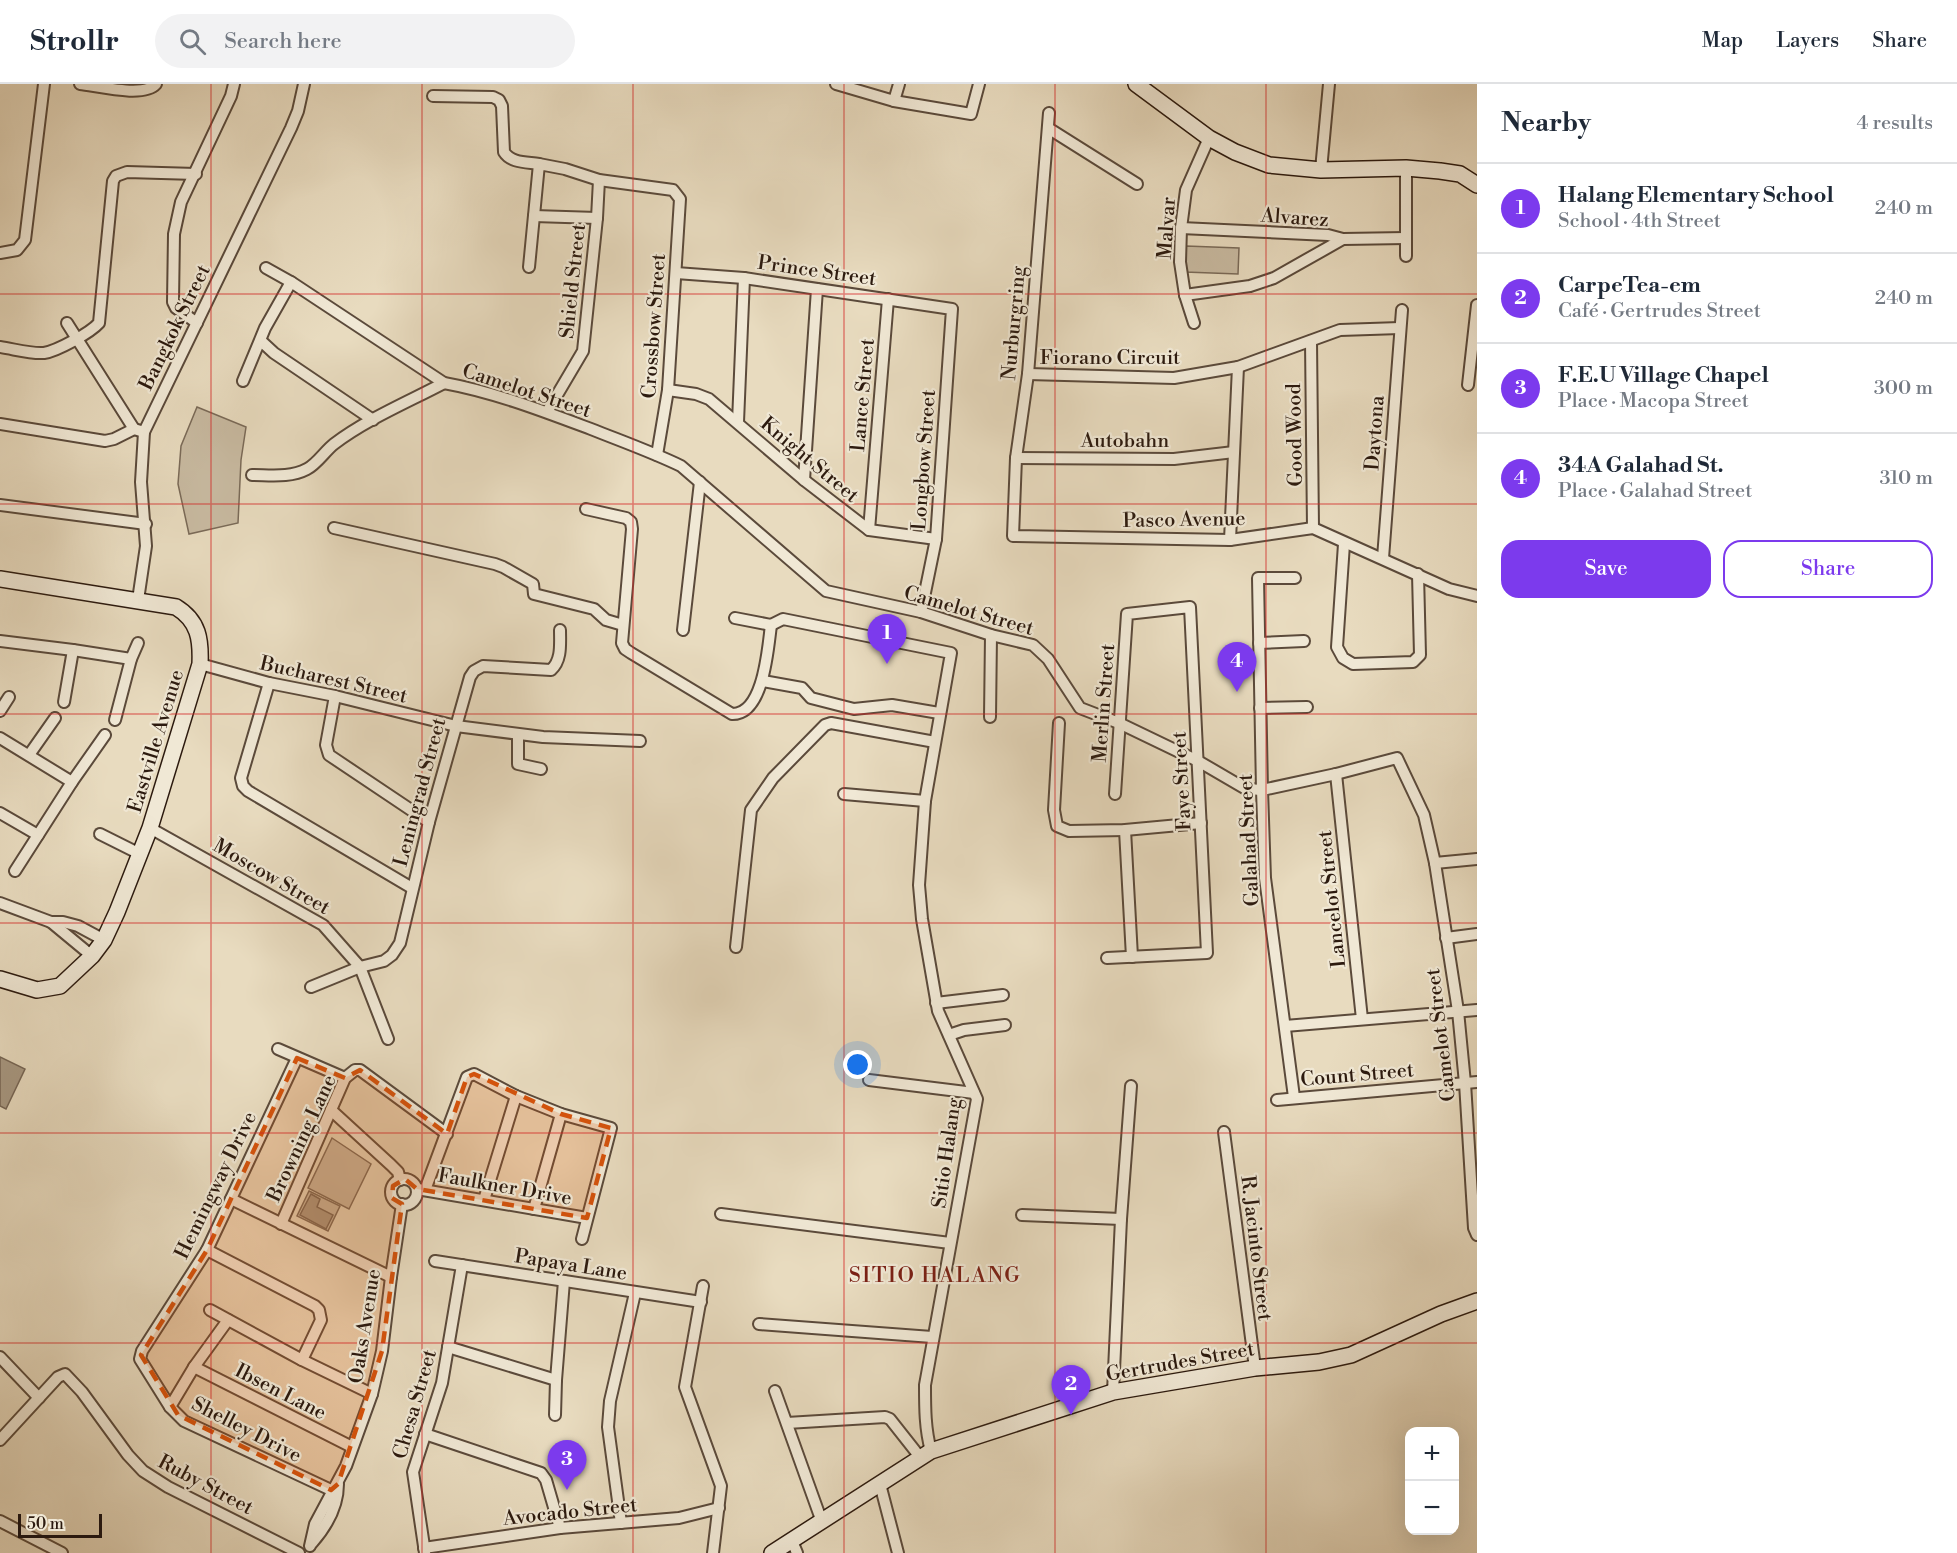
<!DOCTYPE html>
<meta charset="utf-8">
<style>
body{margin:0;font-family:"Libre Bodoni",serif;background:#f2f2f3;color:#1f2937}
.controls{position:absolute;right:18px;bottom:18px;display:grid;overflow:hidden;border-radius:12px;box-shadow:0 6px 24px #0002}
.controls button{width:54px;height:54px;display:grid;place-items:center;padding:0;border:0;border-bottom:2px solid #e0e1e3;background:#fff;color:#1f2937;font:30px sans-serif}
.scale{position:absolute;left:18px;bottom:15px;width:84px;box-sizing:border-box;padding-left:6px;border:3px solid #2c1a0f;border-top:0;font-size:16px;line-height:21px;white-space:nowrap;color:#2c1a0f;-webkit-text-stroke:4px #f0e8d5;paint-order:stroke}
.you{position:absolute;left:858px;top:981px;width:21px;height:21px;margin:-15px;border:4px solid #fff;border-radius:50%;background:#1a73e8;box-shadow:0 0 0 9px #1a73e833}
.badge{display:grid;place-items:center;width:39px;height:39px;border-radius:50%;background:#7c3aed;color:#fff;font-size:20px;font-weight:700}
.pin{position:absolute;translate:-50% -50px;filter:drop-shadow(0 2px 3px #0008)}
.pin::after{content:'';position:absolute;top:32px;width:21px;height:18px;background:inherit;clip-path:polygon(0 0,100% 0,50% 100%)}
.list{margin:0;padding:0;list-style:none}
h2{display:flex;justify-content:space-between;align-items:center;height:78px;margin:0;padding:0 24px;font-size:26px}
h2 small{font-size:20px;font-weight:400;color:#747a83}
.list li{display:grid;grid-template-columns:39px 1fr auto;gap:18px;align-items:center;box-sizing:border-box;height:90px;padding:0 24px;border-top:2px solid #e0e1e3}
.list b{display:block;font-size:22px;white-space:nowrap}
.list p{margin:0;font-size:20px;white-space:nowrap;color:#747a83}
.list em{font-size:20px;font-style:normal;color:#747a83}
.actions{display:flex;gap:12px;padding:18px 24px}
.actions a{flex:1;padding:14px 0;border:2px solid #7c3aed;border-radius:18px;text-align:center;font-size:21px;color:#7c3aed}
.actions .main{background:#7c3aed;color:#fff}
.icon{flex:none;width:33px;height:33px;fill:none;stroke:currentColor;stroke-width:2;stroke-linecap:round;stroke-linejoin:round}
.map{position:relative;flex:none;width:1477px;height:1469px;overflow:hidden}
header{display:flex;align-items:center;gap:36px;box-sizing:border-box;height:84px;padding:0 30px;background:#fff;border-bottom:2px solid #e0e1e3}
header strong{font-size:28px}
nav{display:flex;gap:33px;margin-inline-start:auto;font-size:21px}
.search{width:420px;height:54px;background:#f2f2f3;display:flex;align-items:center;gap:15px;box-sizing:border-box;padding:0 21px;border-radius:33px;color:#747a83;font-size:22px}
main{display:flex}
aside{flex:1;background:#fff}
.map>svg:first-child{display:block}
.green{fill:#c8baa1;stroke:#7a6a58;stroke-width:1.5}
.water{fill:#a89983;stroke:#766655;stroke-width:1.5}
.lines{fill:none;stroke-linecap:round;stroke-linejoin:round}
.street-casing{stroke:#5b4a3b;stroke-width:14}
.secondary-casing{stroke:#2c1a0f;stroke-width:18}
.street{stroke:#f0e8d5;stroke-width:10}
.secondary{stroke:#f0e8d5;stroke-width:15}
.marked{fill:#d5530c;fill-opacity:0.2;stroke:#d5530c;stroke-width:4.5;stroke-dasharray:12 8;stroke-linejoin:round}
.grid{fill:none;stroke:#d62828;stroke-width:1.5;stroke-opacity:0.55}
.labels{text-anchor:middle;stroke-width:4.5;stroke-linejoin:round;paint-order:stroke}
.street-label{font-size:20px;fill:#2c1a0f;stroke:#f0e8d5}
.neighbourhood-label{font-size:21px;letter-spacing:1.5px;fill:#7a1f14;stroke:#f0e8d5}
</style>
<header>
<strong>Strollr</strong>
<div class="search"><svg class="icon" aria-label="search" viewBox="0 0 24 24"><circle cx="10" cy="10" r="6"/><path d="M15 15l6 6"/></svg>Search here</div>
<nav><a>Map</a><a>Layers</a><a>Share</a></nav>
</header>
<main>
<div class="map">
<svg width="1477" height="1469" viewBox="0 0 1477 1469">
<rect width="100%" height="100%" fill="#e8dbbf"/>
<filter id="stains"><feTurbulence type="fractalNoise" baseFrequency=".00333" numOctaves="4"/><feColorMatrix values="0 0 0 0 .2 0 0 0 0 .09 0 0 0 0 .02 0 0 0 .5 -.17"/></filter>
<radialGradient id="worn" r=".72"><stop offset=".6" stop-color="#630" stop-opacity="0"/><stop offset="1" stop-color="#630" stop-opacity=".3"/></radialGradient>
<g class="green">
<path d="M1186,162L1239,164L1238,190L1185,188Z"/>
<path d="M197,323L246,343L241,376L238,439L189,450L178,400L181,362Z"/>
<path d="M332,1054L371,1080L349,1125L308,1104Z"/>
<path d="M309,1107L340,1122L328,1147L297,1132Z"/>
</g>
<g class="water">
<path d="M0,973L25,985L6,1025L0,1022Z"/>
<path d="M311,1110L320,1115L317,1123L333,1131L326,1145L300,1131Z"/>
</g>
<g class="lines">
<defs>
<g id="street">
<path d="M80,0C98,2 144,14 156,0"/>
<path d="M836,0L894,17L971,30L979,0"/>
<path d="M433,12L493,13L499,16L502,22L504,68C511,79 526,78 539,80"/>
<path d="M894,17L899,0"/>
<path d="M1049,29L1028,290L1016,374L1013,452L1230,456L1313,444L1449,505L1477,512"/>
<path d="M1048,44L1137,100"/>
<path d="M1321,86L1329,0"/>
<path d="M534,132L597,134"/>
<path d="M1181,144L1328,151L1343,155L1406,154"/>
<path d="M0,169L17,166L25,156L44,0"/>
<path d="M1406,172V84"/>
<path d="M529,183L539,80L565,85L599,96L673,106L680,115L668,306L657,371"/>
<path d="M266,184L291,198L444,299C494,308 543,327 591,345C621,357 652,368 681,382L826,507L921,528L991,551L1033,561L1048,575L1080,624L1119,639L1198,677L1246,705L1262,706L1336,690L1397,674L1424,731L1435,779L1458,927L1465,999L1474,1144L1477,1151"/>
<path d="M676,189L744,194L952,225L936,455L921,528"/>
<path d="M1185,211L1250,202L1274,194L1343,155"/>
<path d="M67,239L134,345"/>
<path d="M197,239L176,224L173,218L174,150L181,118L231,12L234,0"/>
<path d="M1194,239L1185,211L1180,178L1181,144L1186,106L1209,54"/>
<path d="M261,257L274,269L373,336"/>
<path d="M1311,257L1313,444"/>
<path d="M0,263C14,265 30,270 44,269C57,267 90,249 99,239L113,97L116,92L127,88L196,90"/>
<path d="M1028,290L1174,294L1238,283L1340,246L1400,244"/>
<path d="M243,297L265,244L291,198"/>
<path d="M1468,301L1477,221"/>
<path d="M668,306L696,310L709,315L804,396L869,446L936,455"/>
<path d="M547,328L583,267L597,134L599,96"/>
<path d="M738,338L744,194"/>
<path d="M0,340L105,357L114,355L134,345L144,348"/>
<path d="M1016,374L1174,375L1234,368"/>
<path d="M252,391C270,391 290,394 307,385C317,380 325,367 334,360C367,335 408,318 444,299"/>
<path d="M804,396L817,205"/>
<path d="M0,421L146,440"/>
<path d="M586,425L626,434L631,438L632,445L622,559L625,565L631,569L732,630C764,631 768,563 771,541"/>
<path d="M334,444L495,480L503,483L533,500L534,510L594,525L606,536L623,541"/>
<path d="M869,446L888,215"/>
<path d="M1230,456L1238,283"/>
<path d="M1344,460L1337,563L1343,574L1353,580L1413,578L1420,571L1418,490"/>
<path d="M1383,474L1402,226"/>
<path d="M138,516L146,462L141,398L144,348L291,44L298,27L304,0"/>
<path d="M735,534L771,541"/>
<path d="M771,541L783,535L951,569L925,717L919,801L922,835L938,927L977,1015L925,1301C925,1324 925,1345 931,1367"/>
<path d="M683,546L700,398"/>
<path d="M0,557L73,566L131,575"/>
<path d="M1259,559L1304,557"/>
<path d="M200,580L269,599L335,612L456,642L543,653L640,657"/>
<path d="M763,597L802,604L811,614L854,625L892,621L939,629"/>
<path d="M269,599L241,694L243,702L248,707L412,804"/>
<path d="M335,612L326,661L329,671L429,738"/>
<path d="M64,618L73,566"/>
<path d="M1260,624L1307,623"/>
<path d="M0,627L9,613"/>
<path d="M990,633L991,551"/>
<path d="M115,636L131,575L138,559"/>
<path d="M1059,639L1054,726L1057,742L1069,747L1125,746L1201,739"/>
<path d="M518,651V680L541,685"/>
<path d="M0,654L72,698"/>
<path d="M29,671L55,634"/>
<path d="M1336,690L1362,935"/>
<path d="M844,710L925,717"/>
<path d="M0,729L38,751"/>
<path d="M150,744L323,841L360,883L388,955"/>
<path d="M1125,746L1132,873"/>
<path d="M100,750L140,770"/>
<path d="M1435,779L1477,775"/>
<path d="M15,787L72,698L105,651"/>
<path d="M0,819L51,838H63L78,842L104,856"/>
<path d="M51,838L92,872"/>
<path d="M1446,854L1477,850"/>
<path d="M736,863L751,726L773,694L825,641L831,639L935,658"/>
<path d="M1107,874L1207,869L1190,523L1127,530L1115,710"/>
<path d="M311,903L360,883L384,877L392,871L400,859L429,738L470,593L474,587L483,582L551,586C562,576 560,560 560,546"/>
<path d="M936,919L1003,911"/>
<path d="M1285,942L1477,926"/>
<path d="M949,951L964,946L1005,941"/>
<path d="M278,965L345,994"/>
<path d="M297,974L207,1166L142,1267L140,1275L170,1323L184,1337L331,1406"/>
<path d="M869,996L974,1009"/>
<path d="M1294,1013L1265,794L1262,706L1258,494H1295"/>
<path d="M1277,1016L1477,998"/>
<path d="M331,1026L391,1081L398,1088L400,1096"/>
<path d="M1224,1048L1255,1284"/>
<circle cx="404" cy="1108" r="13"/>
<path d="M417,1105L587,1134"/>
<path d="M425,1106L467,993L474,990L516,1012L561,1030L611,1044L582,1155"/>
<path d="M231,1115L391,1193"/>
<path d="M484,1116L516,1012"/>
<path d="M534,1125L561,1030"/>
<path d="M721,1130L950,1159"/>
<path d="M1022,1131L1121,1135"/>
<path d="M281,1140L345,994L355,986H360L447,1050"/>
<path d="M207,1166L315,1222L319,1226L321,1236L302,1276"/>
<path d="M435,1177L701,1218"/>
<path d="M703,1202L685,1303L721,1402L713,1469"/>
<path d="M210,1226L302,1276L372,1310"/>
<path d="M759,1240L932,1253"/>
<path d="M448,1263L556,1296"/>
<path d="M0,1273L39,1314"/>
<path d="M194,1283L352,1363"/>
<path d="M775,1307L822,1438"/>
<path d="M1113,1308L1121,1135L1131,1002"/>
<path d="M170,1323L194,1283L228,1236"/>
<path d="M555,1331L556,1296L564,1197"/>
<path d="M787,1339L885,1333L890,1335L920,1373"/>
<path d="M425,1350L541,1389L546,1396L560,1444"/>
<path d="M0,1356L58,1293L65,1290L82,1308L128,1371L143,1387L168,1403L299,1469"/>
<path d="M880,1400L898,1469"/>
<path d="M0,1437L62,1469"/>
<path d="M621,1439L608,1343L610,1317L635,1209"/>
<path d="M792,1457L797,1469"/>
<path d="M312,1459C326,1443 338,1423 338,1400"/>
<path d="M310,1462L315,1440L346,1382L372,1310L382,1267L391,1193L402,1120"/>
<path d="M424,1464L560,1444L679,1434L719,1424"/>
<path d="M425,1469L413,1388L442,1299L462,1181"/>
</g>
<g id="secondary">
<path d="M1136,0L1209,54L1235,68L1269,81L1321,86L1406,84L1440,87L1460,90L1477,101"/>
<path d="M0,495L176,523C199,537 201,556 200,580L150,744L117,828L104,856L92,872L60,902L37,906L0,895"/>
<path d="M772,1469L931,1367L1113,1308L1255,1284L1319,1278L1351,1271L1441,1230L1477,1217"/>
</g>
</defs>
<use href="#street" class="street-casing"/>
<use href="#secondary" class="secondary-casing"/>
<use href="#street" class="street"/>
<use href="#secondary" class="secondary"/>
</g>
<path class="marked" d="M297,974L345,994L360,986L447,1050L467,993L474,990L561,1030L611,1044L587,1134L417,1105L405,1095L393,1102L392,1114L402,1120L382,1267L338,1400L331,1406L178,1331L141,1271L207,1166Z"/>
<path class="grid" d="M211,0V1469M422,0V1469M633,0V1469M844,0V1469M1055,0V1469M1266,0V1469M0,210H1477M0,420H1477M0,630H1477M0,839H1477M0,1049H1477M0,1259H1477"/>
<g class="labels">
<g class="street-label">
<text transform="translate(1295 133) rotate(4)" y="7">Alvarez</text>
<text transform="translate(1166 144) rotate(-86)" y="7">Malvar</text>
<text transform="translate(817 186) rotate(8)" y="7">Prince Street</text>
<text transform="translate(572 197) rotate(-84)" y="7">Shield Street</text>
<text transform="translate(1013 239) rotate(-85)" y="7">Nurburgring</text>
<text transform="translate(653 242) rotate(-86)" y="7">Crossbow Street</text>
<text transform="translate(174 243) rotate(-64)" y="7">Bangkok Street</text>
<text x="1110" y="280">Fiorano Circuit</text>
<text transform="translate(527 306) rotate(18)" y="7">Camelot Street</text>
<text transform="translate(862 311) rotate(-85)" y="7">Lance Street</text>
<text transform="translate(1374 349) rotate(-86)" y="7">Daytona</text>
<text transform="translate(1294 351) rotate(-91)" y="7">Good Wood</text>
<text x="1125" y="363">Autobahn</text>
<text transform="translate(810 375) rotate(40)" y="7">Knight Street</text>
<text transform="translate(923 376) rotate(-86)" y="7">Longbow Street</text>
<text transform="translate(1184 435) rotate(-1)" y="7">Pasco Avenue</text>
<text transform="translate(969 526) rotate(16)" y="7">Camelot Street</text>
<text transform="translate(334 595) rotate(13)" y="7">Bucharest Street</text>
<text transform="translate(1103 619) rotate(-86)" y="7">Merlin Street</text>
<text transform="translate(155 657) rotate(-73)" y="7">Eastville Avenue</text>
<text transform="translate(1181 697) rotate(-93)" y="7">Faye Street</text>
<text transform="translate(419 708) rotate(-75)" y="7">Leningrad Street</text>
<text transform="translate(1248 756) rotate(-93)" y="7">Galahad Street</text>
<text transform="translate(272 792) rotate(30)" y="7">Moscow Street</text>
<text transform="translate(1331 815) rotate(-96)" y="7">Lancelot Street</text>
<text transform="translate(1440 951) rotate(-97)" y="7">Camelot Street</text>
<text transform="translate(1357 990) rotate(-5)" y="7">Count Street</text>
<text transform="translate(301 1054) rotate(-65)" y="7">Browning Lane</text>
<text transform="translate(946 1069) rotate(-82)" y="7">Sitio Halang</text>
<text transform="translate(215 1101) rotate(-64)" y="7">Hemingway Drive</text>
<text transform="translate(505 1102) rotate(10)" y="7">Faulkner Drive</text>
<text transform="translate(1257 1164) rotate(83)" y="7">R. Jacinto Street</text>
<text transform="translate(571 1180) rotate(9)" y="7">Papaya Lane</text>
<text transform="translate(364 1242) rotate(-81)" y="7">Oaks Avenue</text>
<text transform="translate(1180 1277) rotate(-10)" y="7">Gertrudes Street</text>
<text transform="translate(281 1307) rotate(27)" y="7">Ibsen Lane</text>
<text transform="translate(414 1320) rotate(-74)" y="7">Chesa Street</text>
<text transform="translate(247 1345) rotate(27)" y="7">Shelley Drive</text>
<text transform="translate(206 1400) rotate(28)" y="7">Ruby Street</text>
<text transform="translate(570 1427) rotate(-6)" y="7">Avocado Street</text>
</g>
<g class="neighbourhood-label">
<text x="935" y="1198">SITIO HALANG</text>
</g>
</g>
<rect width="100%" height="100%" filter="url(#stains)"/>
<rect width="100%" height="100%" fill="url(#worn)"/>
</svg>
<div class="controls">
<button>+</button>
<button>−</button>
</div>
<div class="scale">50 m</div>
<div class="you"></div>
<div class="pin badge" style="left:887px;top:580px">1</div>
<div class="pin badge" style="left:1071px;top:1331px">2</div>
<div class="pin badge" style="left:567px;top:1406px">3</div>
<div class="pin badge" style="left:1237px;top:608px">4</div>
</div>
<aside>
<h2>Nearby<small>4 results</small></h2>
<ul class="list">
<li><span class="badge">1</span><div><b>Halang Elementary School</b><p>School · 4th Street</p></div><em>240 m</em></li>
<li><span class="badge">2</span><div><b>CarpeTea-em</b><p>Café · Gertrudes Street</p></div><em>240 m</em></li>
<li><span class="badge">3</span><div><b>F.E.U Village Chapel</b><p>Place · Macopa Street</p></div><em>300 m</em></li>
<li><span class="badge">4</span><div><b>34A Galahad St.</b><p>Place · Galahad Street</p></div><em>310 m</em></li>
</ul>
<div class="actions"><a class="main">Save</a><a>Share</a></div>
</aside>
</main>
